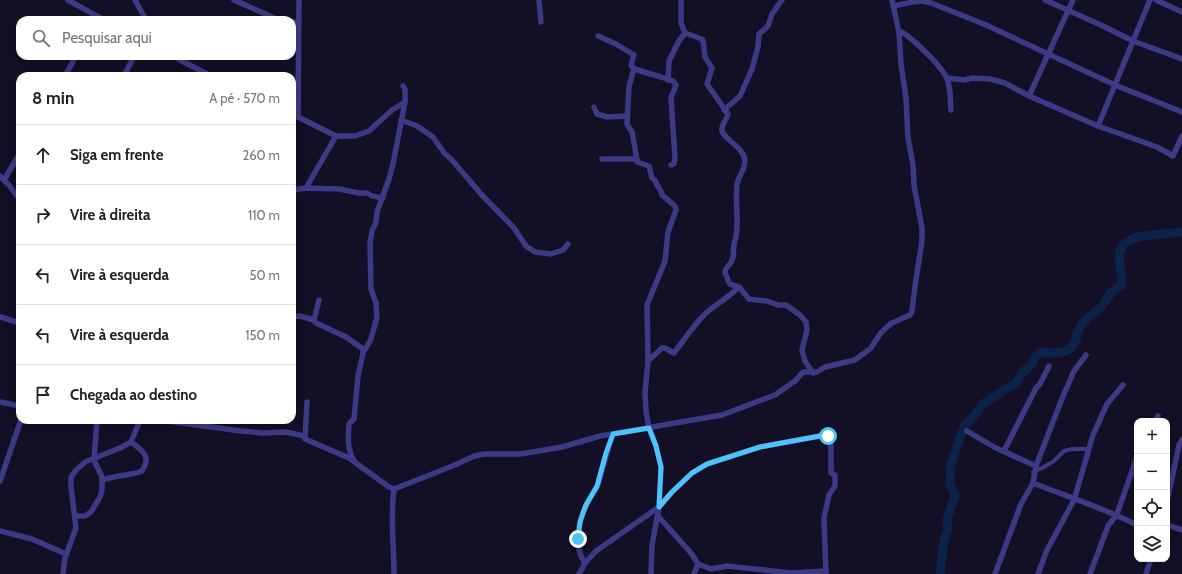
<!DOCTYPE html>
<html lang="pt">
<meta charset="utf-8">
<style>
body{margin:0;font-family:Cabin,sans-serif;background:#f2f2f2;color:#222}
.controls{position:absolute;right:12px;bottom:12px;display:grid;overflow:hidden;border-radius:8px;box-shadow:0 2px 10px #0003}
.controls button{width:36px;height:36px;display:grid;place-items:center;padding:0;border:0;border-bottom:1px solid #e0e0e0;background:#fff;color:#222;font:20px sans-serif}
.stop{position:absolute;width:12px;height:12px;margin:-9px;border:3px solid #4fc3f7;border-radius:50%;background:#fff}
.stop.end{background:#4fc3f7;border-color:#fff;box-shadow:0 1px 4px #0008}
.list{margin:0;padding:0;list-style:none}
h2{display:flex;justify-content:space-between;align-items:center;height:52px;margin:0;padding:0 16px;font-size:17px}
h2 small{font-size:13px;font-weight:400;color:#767676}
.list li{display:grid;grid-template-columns:26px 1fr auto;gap:12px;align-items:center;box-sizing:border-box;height:60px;padding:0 16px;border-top:1px solid #e0e0e0}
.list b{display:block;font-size:15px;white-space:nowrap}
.list em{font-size:13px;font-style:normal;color:#767676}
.icon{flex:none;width:22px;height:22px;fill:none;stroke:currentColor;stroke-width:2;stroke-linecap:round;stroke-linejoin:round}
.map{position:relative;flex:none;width:1182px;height:574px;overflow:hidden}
.search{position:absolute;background:#fff;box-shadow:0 2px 10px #0003;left:16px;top:16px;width:280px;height:44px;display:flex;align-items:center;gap:10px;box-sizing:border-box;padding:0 14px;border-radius:12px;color:#767676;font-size:15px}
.panel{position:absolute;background:#fff;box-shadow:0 2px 10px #0003;left:16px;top:72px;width:280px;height:352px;border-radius:12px}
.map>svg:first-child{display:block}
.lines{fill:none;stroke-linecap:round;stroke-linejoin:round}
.river{stroke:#0c2248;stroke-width:9}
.pedestrian{stroke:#3d3a85;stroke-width:4}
.minor{stroke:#3d3a85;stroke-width:5.5}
.route{stroke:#4fc3f7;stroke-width:5}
</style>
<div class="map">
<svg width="1182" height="574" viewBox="0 0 1182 574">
<rect width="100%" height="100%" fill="#130f26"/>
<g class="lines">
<path class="river" d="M940,574L944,540L948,529L947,520L955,495L950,484L951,464L964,426L974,416L983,404L1007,388L1016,384L1021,374L1032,364L1036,356L1041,352C1054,354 1070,355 1076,340C1077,337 1076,333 1078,331C1083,320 1094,314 1102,306C1111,296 1107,293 1121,286C1124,275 1117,263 1120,252C1125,231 1166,235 1182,232"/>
<path class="pedestrian" d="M1033,472L1042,468L1054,461L1064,451L1072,449H1088"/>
<g class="minor">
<path d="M68,0L104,20"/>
<path d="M135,0L146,20"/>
<path d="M234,0L279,20"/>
<path d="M539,0L541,22"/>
<path d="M681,0V23L685,33L699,38L703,40L705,57L712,68L707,84L728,114C727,118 723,123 722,128C719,138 744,145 745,161C745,169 739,176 737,184C735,202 739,221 736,236C736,239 734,242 734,245C733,249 734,253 733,257C730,271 719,264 730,284L739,287L749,299L767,301L778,305H786L800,315L806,322L807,330L802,350L805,361L813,373"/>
<path d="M1045,0L1103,26L1133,41L1182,59"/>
<path d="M1156,0L1182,12"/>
<path d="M893,6L913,2L922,1L931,3L986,25L1115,85L1182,112"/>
<path d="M292,22H299"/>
<path d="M899,32H902C914,40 942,66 947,79C951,89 950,100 951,110"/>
<path d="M598,36L616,44L634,55L631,65L634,69L629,86L627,124L632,132L635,148L637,162L649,166L652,178L655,180C656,186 662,190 662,195L675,206L676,210L668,232L665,261L647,305L648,361L645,393L646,411L649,428L656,446L661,467L659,507L652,545L651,574"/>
<path d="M174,56L180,60L211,76"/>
<path d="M634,69L661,77L673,81L676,85L671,98L675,158L674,164L671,165"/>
<path d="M65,76L76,56"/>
<path d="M124,76L134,56"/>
<path d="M947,78L964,80L972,78L990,79L1005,83L1029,96L1098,126L1157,147L1173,156L1182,136"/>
<path d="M668,80L669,61L679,41L685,33"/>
<path d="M1029,96L1073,0"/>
<path d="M594,107L597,114L607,117L627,116"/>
<path d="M724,110L740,96L752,69L758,47L759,34L768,26L772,14L782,0"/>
<path d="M292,114L336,136H355L369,131L392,110L405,102"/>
<path d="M298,117L299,0"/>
<path d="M401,120L417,126L433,137L445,154L451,159L481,194L514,228L526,246L535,252L551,254L563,250L568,244"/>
<path d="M1098,126L1150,0"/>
<path d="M602,159H637"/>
<path d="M0,176L9,185L19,199"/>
<path d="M4,180L20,153"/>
<path d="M306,188L336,136"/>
<path d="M292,190L306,188L340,189L358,193H367L372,196L383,198"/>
<path d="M319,300L314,320L316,323L346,337L363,349V353"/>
<path d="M0,317L20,323"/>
<path d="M292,317L300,316L314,320"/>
<path d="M648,361L662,348H665L674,353C684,340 693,326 705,314C716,304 728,298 739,287"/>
<path d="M0,402L20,406"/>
<path d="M307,402L305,439L349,458L389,487L394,489L455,465L474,456L484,454H521L562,447L600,436L722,415L775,395L795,381L803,372H817L825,367L855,360L871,348L880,334L887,327L892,323L910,315L912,311L915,286L922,241V228L914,185L913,165L908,138L906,98L901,64L899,32L892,0"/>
<path d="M159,420L241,431L263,433L286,432L304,436"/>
<path d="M1155,421L1158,416"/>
<path d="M967,431L994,447L1036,466"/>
<path d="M1004,451L1036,388L1040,384L1049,366"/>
<path d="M354,461C347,449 348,437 349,424L354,419L358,376L363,353L371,339L377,317L376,303L371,289L370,243L372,231L376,222L377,212L389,179L393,164L405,102V89L403,86"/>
<path d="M103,480C116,475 130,476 142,471C152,456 142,450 131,442"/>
<path d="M0,481L21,420"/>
<path d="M1033,483C1068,497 1104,508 1137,525"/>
<path d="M1167,502L1179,445L1182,440"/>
<path d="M76,516H85L91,512L100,497L102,490V477L94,460L97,420"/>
<path d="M658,516L691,553L698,564L711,569L727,566L791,573L826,571"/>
<path d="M1167,525L1182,530"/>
<path d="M0,531L32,539L66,554"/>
<path d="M585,563C573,546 578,521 587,504C590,497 595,492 598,485C603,468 607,451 613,434"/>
<path d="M63,574L65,558L76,528L71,487V477L76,470L85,462L120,448L131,442L140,420"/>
<path d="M394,574C394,545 390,517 394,489"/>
<path d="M579,574L585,563L596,551L659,507L672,492L692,473L707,464L760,447L820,436H828L831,439V473L835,475V486L829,495L824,518L826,574"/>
<path d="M694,574L698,564"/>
<path d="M995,574L1021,504L1033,483L1036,466L1061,401L1074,371L1086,355"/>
<path d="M1038,574L1047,550L1074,500L1093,435L1107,404L1123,385"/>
<path d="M1090,574L1108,526L1117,514L1137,457"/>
<path d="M1146,574L1151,559"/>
</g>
</g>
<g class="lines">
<path class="route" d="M578,539L580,522L583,513L586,505L597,486L606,453L613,434L649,428L656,446L661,467L659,507L672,492L692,473L707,464L760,447L820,436H828"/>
</g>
</svg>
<div class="controls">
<button>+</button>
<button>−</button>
<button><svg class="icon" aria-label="locate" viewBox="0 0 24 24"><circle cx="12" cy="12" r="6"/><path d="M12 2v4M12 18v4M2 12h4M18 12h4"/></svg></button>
<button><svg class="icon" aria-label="layers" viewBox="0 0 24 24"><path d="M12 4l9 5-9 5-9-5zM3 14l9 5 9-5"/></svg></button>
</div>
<div class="stop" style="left:828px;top:436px"></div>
<div class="stop end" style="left:578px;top:539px"></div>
<div class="search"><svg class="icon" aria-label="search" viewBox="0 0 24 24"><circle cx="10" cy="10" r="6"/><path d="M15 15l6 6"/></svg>Pesquisar aqui</div>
<section class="panel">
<h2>8 min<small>A pé · 570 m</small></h2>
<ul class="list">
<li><svg class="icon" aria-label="ahead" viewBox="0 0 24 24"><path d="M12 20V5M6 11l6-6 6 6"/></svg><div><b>Siga em frente</b></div><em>260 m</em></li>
<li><svg class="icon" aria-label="right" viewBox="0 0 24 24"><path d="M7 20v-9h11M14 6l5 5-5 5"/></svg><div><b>Vire à direita</b></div><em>110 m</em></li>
<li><svg class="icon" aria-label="left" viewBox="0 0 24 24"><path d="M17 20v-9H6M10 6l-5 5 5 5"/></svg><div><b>Vire à esquerda</b></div><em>50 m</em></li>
<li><svg class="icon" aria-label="left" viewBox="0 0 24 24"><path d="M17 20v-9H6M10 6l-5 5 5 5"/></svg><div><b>Vire à esquerda</b></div><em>150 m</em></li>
<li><svg class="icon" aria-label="arrive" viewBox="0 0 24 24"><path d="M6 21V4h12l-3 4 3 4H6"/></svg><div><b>Chegada ao destino</b></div></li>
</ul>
</section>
</div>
